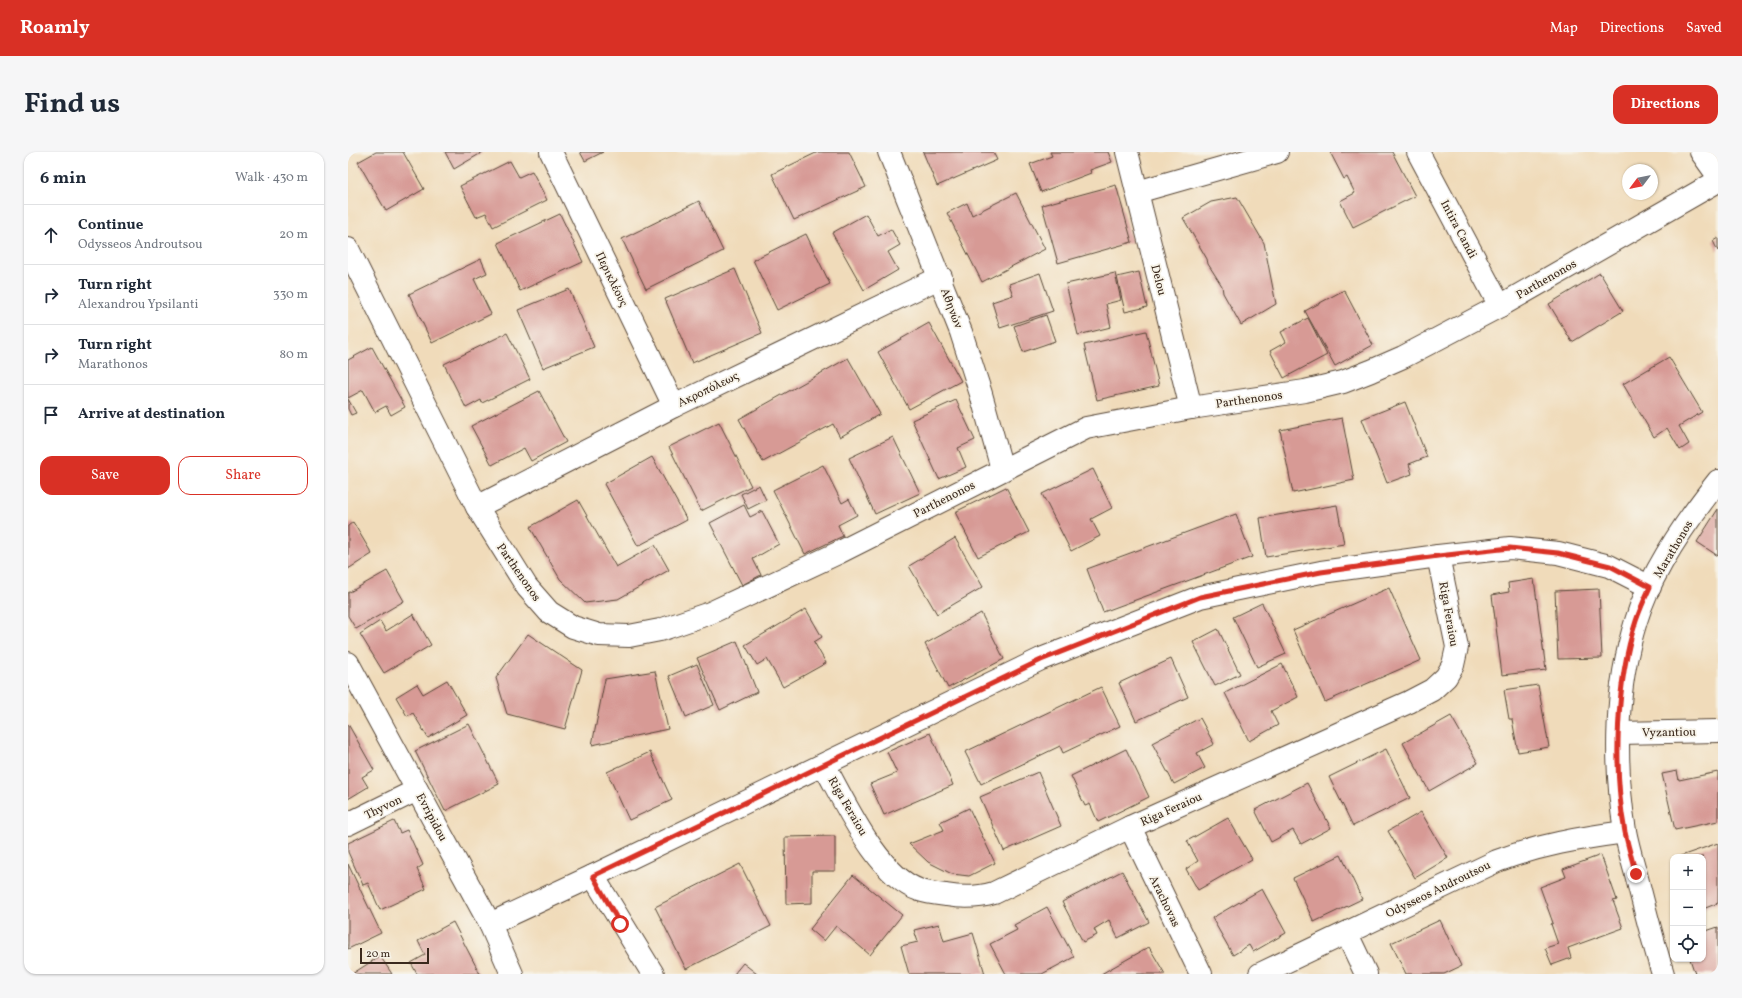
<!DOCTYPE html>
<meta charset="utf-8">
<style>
body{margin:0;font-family:Vollkorn,serif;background:#f6f6f7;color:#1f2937}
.controls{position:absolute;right:12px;bottom:12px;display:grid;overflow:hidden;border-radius:8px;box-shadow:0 1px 3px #0004}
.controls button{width:36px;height:36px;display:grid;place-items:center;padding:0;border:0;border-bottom:1px solid #e0e1e3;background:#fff;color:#1f2937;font:20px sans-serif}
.compass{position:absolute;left:1274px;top:12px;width:36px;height:36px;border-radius:50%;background:#fff;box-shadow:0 1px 3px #0004;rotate:238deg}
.scale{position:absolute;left:12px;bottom:10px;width:69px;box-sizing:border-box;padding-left:4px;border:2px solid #3b2a1e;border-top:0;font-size:11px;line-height:14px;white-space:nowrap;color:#3b2a1e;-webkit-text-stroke:3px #f7f3e8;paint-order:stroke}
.stop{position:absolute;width:12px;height:12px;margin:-9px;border:3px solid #d93025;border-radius:50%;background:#fff}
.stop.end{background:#d93025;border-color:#fff;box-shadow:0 1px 4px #0008}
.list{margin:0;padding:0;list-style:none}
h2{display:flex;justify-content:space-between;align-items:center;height:52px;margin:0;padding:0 16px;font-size:17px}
h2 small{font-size:13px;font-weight:400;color:#747a83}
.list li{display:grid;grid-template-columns:26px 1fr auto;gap:12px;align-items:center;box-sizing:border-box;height:60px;padding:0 16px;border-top:1px solid #e0e1e3}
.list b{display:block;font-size:15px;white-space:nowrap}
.list p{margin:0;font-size:13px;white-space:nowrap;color:#747a83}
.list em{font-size:13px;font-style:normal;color:#747a83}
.actions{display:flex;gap:8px;padding:12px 16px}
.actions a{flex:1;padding:9px 0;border:1px solid #d93025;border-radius:12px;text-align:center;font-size:14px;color:#d93025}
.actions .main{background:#d93025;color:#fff}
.icon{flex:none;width:22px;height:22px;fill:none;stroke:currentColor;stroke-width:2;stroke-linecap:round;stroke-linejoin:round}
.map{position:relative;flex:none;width:1370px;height:822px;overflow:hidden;border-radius:12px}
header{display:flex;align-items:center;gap:24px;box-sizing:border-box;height:56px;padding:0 20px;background:#d93025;color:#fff}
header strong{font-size:19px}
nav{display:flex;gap:22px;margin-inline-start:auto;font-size:14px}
.intro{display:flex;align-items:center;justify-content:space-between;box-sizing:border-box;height:96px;padding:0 24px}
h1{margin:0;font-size:28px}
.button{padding:10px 18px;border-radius:12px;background:#d93025;color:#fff;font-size:14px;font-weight:700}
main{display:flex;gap:24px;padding:0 24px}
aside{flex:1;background:#fff;border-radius:12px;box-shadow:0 1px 3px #0004}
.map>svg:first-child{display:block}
.building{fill:#d79a95}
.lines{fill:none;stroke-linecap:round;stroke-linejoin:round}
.minor-casing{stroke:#564535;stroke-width:24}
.minor{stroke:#fff;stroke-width:22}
.route{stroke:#d93025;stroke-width:5}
.labels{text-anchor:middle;stroke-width:3.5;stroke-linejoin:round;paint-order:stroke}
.street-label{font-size:12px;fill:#3b2a1e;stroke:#f7f3e8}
</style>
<header>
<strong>Roamly</strong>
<nav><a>Map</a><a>Directions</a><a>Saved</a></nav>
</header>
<div class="intro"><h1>Find us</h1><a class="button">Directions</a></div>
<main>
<aside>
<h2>6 min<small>Walk · 430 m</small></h2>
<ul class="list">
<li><svg class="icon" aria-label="ahead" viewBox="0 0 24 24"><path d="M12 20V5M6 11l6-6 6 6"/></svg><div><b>Continue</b><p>Odysseos Androutsou</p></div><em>20 m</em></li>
<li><svg class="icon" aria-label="right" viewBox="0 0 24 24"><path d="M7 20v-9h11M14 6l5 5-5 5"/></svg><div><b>Turn right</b><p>Alexandrou Ypsilanti</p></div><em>330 m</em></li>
<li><svg class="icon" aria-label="right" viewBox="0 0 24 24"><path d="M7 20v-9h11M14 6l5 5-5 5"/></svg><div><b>Turn right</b><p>Marathonos</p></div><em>80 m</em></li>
<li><svg class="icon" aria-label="arrive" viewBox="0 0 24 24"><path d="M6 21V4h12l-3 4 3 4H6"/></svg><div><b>Arrive at destination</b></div></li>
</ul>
<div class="actions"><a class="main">Save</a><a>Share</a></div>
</aside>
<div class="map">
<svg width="1370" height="822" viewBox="0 0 1370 822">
<rect width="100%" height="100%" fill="#f7f3e8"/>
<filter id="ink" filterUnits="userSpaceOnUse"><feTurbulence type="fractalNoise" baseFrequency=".025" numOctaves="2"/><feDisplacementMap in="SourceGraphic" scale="8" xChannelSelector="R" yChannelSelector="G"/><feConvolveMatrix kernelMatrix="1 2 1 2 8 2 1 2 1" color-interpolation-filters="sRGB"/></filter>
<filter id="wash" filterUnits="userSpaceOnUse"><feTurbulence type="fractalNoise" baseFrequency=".012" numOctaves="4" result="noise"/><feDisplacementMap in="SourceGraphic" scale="16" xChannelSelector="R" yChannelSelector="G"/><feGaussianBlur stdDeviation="0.9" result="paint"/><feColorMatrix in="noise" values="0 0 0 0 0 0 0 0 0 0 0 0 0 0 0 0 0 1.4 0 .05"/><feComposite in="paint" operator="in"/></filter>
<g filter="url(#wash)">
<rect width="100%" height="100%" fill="#f0dbba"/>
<g id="blocks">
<g class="building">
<path d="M28,0H55L76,37L38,59L10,10Z"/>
<path d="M97,0H135L106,17Z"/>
<path d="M232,0H255L237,9Z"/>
<path d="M470,0H501L518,35L446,68L424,22Z"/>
<path d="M575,0H645L649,8L589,34Z"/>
<path d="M702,0H760L764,10L742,18L743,21L693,40L682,12L704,4Z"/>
<path d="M982,0H1044L1067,44L1005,75L992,49L1007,41L999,25L996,27Z"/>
<path d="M162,9L171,25L184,19L199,48L145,75L138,61L128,65L112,34Z"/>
<path d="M768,33L784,90L710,111L694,53Z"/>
<path d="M668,41L697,97L634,130L599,61L619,51L624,63Z"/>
<path d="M889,45L916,91L928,152L893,173L875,141L874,134L860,112L859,107L835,66L863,50Z"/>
<path d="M351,49L375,99L298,137L274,87Z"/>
<path d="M212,62L235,110L172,139L150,91Z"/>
<path d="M518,62L530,84L543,77L552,93L540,100L550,118L516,138L484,81Z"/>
<path d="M458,82L482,132L429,158L405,108Z"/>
<path d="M1370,86V99L1365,89Z"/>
<path d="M133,107L139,121L126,127L143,162L84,191L61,142Z"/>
<path d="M387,117L414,181L344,211L317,147Z"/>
<path d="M791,120L799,155L777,160L769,125Z"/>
<path d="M692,121L705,159L652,176L644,150L665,143L661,132Z"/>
<path d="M767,121L773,148L758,152L763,175L730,183L718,132Z"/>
<path d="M1252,121L1275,159L1224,190L1201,152Z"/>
<path d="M221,137L246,195L195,216L170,158Z"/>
<path d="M996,138L1025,193L987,214L957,159Z"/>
<path d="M698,163L707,189L675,200L666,174Z"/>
<path d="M960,166L979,203L936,226L922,199L938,190L933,180Z"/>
<path d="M581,171L613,229L561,257L530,200Z"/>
<path d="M798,179L811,234L749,248L736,193Z"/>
<path d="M159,181L182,227L134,251L133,248L118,256L96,212Z"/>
<path d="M24,195L57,255L43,263L38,254L27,260L15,238L0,246V208Z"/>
<path d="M1321,205L1354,260L1331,274L1341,292L1332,298L1319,276L1306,285L1275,232Z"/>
<path d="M500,206L532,262L492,285L485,272L415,310L391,267Z"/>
<path d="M191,239L218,290L183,309L176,296L144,313L123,274Z"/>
<path d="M0,247L8,261L3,263L0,257Z"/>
<path d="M608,248L627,288L610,296L618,315L591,327L564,268Z"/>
<path d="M1057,250L1079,305L1061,312L1064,322L1039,331L1014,267Z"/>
<path d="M994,266L1006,328L945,341L932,278Z"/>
<path d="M371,270L403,334L353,359L321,295Z"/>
<path d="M545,285L572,341L527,362L501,306Z"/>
<path d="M304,305L339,368L290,394L256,332Z"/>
<path d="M475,313L494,351L501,347L509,363L490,373L495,384L457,402L425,338Z"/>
<path d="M745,317L764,356L743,367L752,384L723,399L694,342Z"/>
<path d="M411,333L418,348L400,357L393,342Z"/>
<path d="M658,335L681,380L630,405L607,360Z"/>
<path d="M230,348L268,415L307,393L321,418L270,447L237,451L212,427L182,375Z"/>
<path d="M396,353L402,365L414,359L431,392L405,407L413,423L394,433L362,371Z"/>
<path d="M989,353L996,392L918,405L912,366Z"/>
<path d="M1370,357V404L1349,390Z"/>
<path d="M888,362L904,405L755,460L739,417Z"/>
<path d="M5,370L24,402L0,417V374Z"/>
<path d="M607,386L635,435L589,462L561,414Z"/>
<path d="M39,419L56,449L8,477L0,464V441Z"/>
<path d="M1186,427L1198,518L1154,523L1144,443L1161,440L1160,431Z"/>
<path d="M1041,436L1073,508L977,550L945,478Z"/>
<path d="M1251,437L1254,506L1210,507L1207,439Z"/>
<path d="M914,451L938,502L909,515L885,465Z"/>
<path d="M458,457L474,485L466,490L478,511L435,535L419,507L409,513L397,493Z"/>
<path d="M633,461L656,507L600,536L577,492Z"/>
<path d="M65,462L83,493L36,521L12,482L32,469L38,479Z"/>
<path d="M870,477L892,522L867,534L845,490Z"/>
<path d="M180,482L234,518L217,577L159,562L148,526Z"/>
<path d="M389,489L409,540L372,558L349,506Z"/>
<path d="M823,507L840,545L788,569L771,531Z"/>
<path d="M349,512L366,553L338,565L321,524Z"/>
<path d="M934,512L950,545L923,559L930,573L901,589L877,541Z"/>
<path d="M307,519L320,577L244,593L257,527Z"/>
<path d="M99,528L119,563L80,586L65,561L59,564L48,545L69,532L75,542Z"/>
<path d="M1190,533L1201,595L1170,600L1164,567H1161L1156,538Z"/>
<path d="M753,535L772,574L715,601L712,594L633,632L617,600Z"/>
<path d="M1103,564L1130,611L1081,639L1055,591Z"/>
<path d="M852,566L866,592L849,601L857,616L826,632L804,591Z"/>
<path d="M0,572L26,618L14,625L20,635L0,647Z"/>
<path d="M121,572L151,632L97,659L67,599Z"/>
<path d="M582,581L605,633L536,663L522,632L549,621L539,600Z"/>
<path d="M778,597L801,645L750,670L742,652L737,654L723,624Z"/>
<path d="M1038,597L1062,646L1005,674L981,625Z"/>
<path d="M302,600L324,648L281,668L259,620Z"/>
<path d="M1329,619L1331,628L1370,620V669L1327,678L1314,622Z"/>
<path d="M690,620L713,674L656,699L632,645Z"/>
<path d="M959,631L983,676L953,692L945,678L923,690L907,658Z"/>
<path d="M621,656L647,711L621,724L604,722L580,710L561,692L596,678L592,670Z"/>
<path d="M1073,660L1100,706L1067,726L1040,679Z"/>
<path d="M880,666L904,707L850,738L838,717L850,709L839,689Z"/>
<path d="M46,669L52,681L59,678L75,713L69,717L78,737L32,758L20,731L15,733L0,700V691Z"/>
<path d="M487,684V719H464V751L438,752L437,685Z"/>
<path d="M1370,691V751L1355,757V705H1330Z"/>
<path d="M993,703L1014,747L966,770L945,726Z"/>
<path d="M1253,703L1269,748L1265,749L1275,776L1220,796L1223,806L1204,813L1197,796L1210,792L1203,772L1205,771L1192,735L1218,725L1215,717Z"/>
<path d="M0,712L33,781L0,797Z"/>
<path d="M392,712L423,774L338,817L307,755Z"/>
<path d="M774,719L801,770L770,786L761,768L746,777L749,783L735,790L714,750Z"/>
<path d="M505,723L554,763L522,803L488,774L476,789L462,777Z"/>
<path d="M914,737L938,781L905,800L901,793L885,803L864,766Z"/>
<path d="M699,755L726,805L694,822H658L642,792L669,778L666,773Z"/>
<path d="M1092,768L1113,814L1096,822H1058L1043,791Z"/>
<path d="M105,770L132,822H69L63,811L77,803L70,789Z"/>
<path d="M591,772L596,789L625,781L637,822H561L553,794L570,790L566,778Z"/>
<path d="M1370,775V822H1347L1342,807H1355V780Z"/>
<path d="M801,795L817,822H753Z"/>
<path d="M32,804L44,822H4Z"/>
<path d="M395,811L409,822H386Z"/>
</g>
</g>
</g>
<g filter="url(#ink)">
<use href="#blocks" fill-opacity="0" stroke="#564535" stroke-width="1"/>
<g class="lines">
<defs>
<g id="minor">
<path d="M203,0L326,254"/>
<path d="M541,0L613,180L633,242L654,317"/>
<path d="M779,0L843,256"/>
<path d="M1070,0L1152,154"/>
<path d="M1353,0L1370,24"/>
<path d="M789,40L929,0"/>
<path d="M0,97L129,355L179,435L201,460L225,475L251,483L281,484L312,478L362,461L490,401L738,276L843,256L957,239L995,230L1023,219L1055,205L1152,154L1370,29"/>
<path d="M129,355L326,254L593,125"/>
<path d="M0,511L142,772L164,822"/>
<path d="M1271,581L1370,579"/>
<path d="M476,613C497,650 529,723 571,738C579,741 589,742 598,743C615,746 629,746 646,741L782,675L1061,550L1084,538L1098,525L1105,513L1109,495L1090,404"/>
<path d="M0,672L69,638"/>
<path d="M782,675L853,822"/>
<path d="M245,724L305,822"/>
<path d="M142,772L245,724L693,507L852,445L973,420L1090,404L1162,396L1210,401L1261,414L1302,435"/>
<path d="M999,782L1018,822"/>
<path d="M912,822L1149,709C1191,693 1232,686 1277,680"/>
<path d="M1315,822C1305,790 1297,758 1289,726C1285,711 1280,695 1277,679C1266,611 1267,536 1288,469C1302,422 1339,368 1370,329"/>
</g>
</defs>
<use href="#minor" class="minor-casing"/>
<use href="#minor" class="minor"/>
</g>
</g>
<g class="lines" filter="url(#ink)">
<path class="route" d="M272,772L245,724L693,508L852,445L973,420L1090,404L1162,396L1210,401L1262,414L1302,435C1297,446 1292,457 1288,469C1268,530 1265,617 1277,680C1280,694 1284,708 1288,722"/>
</g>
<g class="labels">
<g class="street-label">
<text transform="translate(1111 77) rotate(62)" y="4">Intira Candi</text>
<text transform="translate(264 127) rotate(64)" y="4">Περικλέους</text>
<text transform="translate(1198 127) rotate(-30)" y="4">Parthenonos</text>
<text transform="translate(811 128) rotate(76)" y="4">Delou</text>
<text transform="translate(604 156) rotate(69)" y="4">Αθηνών</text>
<text transform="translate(360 237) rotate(-26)" y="4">Ακροπόλεως</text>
<text transform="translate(901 247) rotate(-8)" y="4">Parthenonos</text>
<text transform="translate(596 347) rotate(-27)" y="4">Parthenonos</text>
<text transform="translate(1325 397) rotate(-59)" y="4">Marathonos</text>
<text transform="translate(171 420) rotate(55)" y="4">Parthenonos</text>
<text transform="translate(1101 462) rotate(80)" y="4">Riga Feraiou</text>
<text transform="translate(1321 580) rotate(-1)" y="4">Vyzantiou</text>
<text transform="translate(500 654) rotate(60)" y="4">Riga Feraiou</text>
<text transform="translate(35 655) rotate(-26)" y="4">Thyvon</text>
<text transform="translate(823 657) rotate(-24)" y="4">Riga Feraiou</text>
<text transform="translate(84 665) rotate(62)" y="4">Evripidou</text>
<text transform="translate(1090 737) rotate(-26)" y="4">Odysseos Androutsou</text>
<text transform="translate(817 749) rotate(64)" y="4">Arachovas</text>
</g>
</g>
</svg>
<div class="controls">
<button>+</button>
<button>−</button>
<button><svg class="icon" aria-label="locate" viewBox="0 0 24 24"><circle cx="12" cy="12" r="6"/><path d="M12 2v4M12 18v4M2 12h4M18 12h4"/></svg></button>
</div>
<svg class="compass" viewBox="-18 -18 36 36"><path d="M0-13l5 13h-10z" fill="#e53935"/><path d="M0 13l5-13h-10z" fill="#747a83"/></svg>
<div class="scale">20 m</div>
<div class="stop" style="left:272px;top:772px"></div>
<div class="stop end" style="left:1288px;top:722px"></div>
</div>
</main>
